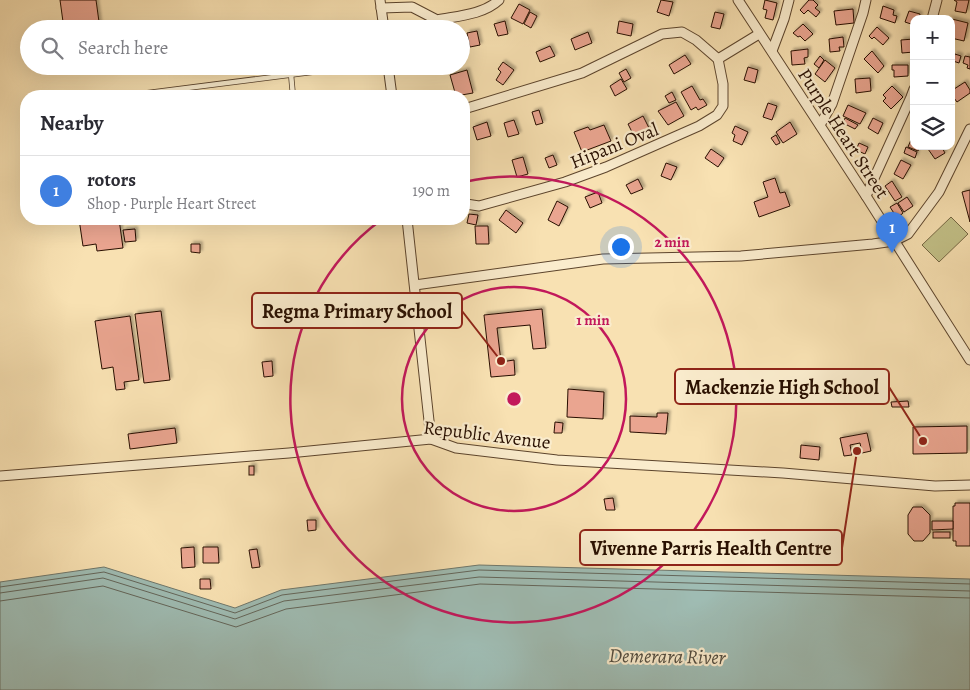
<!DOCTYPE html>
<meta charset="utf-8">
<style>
body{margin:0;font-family:Alegreya,serif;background:#f7f7f7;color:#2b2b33}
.controls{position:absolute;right:15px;top:15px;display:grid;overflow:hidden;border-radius:10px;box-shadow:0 5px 20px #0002}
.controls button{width:45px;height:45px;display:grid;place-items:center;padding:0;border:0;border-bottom:1px solid #e1e1e2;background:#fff;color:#2b2b33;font:25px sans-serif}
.you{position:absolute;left:620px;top:246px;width:18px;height:18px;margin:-12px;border:4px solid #fff;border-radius:50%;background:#1a73e8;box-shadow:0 0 0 8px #1a73e833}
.badge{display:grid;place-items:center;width:32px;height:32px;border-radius:50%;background:#8f2418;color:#fff;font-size:16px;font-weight:700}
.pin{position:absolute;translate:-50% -41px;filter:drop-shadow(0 1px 2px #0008)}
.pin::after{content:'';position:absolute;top:26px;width:18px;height:15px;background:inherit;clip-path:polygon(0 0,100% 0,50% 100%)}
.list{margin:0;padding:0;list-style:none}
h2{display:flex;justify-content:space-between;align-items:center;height:65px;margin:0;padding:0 20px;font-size:21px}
h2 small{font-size:16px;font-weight:400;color:#7c7c81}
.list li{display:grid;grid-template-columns:32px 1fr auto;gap:15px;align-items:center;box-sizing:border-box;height:70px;padding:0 20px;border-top:1px solid #e1e1e2}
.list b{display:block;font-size:19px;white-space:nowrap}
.list p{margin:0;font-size:16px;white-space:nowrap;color:#7c7c81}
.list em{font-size:16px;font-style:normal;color:#7c7c81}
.icon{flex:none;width:28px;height:28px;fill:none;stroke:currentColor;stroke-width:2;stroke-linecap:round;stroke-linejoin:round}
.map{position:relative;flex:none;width:970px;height:690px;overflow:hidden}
.search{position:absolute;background:#fff;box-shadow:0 5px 20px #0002;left:20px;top:20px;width:450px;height:55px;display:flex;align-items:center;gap:12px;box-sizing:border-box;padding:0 18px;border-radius:28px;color:#7c7c81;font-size:19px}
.panel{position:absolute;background:#fff;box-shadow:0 5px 20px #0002;left:20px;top:90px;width:450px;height:135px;border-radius:20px}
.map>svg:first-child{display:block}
.green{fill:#c3c188;stroke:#766844}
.water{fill:#9fbcb3;stroke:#6f776b}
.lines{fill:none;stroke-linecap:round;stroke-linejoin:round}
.shore{stroke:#64665a;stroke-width:1}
.building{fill:#eaa590;stroke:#280f00;filter:url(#shadow)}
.lane-casing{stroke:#5c442c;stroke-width:6}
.street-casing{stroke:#5c442c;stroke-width:11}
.lane{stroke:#faeccd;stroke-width:4.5}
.street{stroke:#faeccd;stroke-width:9}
.ring{fill:none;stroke:#c2185b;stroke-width:2.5}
.labels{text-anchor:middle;stroke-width:4.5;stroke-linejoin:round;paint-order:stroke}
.street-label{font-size:19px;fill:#280f00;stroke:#faeccd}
.water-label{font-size:20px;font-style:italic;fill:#524c3f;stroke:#faeccd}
.centre{fill:#c2185b;stroke:#faeccd;stroke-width:2.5}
.ring-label{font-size:15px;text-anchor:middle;font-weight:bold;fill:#c2185b;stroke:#faeccd;stroke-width:4.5;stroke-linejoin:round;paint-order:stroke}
.leader{fill:none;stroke:#8f2418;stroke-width:2}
.callout-dot{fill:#8f2418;stroke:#faeccd;stroke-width:2}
.callout{fill:#faeccd;stroke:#8f2418;stroke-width:2}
.callout-label{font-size:20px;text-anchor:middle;font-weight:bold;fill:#280f00}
</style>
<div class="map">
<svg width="970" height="690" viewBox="0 0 970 690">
<defs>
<filter id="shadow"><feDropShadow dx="2.5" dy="-2.5" stdDeviation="1" flood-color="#0004"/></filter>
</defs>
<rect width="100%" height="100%" fill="#f8e1b2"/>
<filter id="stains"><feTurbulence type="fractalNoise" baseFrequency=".004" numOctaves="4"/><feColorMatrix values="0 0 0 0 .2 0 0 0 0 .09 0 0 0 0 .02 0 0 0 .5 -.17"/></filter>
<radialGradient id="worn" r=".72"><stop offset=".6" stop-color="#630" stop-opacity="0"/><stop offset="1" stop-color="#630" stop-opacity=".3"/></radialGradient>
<path class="green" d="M951,217L968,234L939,262L922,245Z"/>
<path class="water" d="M479,565L970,579V690H0V582L104,567L235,608L281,590Z"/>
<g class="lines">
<g class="shore">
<path d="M0,587L104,572L235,613L282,595L479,570L970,584"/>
<path d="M0,593L103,578L235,619L284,601L479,577L970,591"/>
<path d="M0,601L103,586L236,627L286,609L480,584L970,598"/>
</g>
</g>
<g class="building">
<path d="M60,0H96L100,29H64Z"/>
<path d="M661,0L673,2L669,16L657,12Z"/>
<path d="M765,0L777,3L773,20L765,18L767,10L763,9Z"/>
<path d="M809,0H813L818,5L815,8L820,12L816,17L808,10L804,14L800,10Z"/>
<path d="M954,0H969L966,13L955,11L957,2Z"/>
<path d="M519,4L530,10L523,24L511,18Z"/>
<path d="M883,6L894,10L893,15L897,16L895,23L880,18Z"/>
<path d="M853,9L854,23L836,25L834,11Z"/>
<path d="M909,11L920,14L919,19H914V25L905,22Z"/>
<path d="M530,12L537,16L531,28L524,24Z"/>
<path d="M715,12L724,14L720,29L711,27Z"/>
<path d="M948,18L968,23L964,41L951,38V19Z"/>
<path d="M505,21L508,34L498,36L494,24Z"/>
<path d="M619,21L633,24L631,36L617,33Z"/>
<path d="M803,24L813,34L805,41L800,36L798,37L793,33Z"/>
<path d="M877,27L889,38L883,45L874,37L872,39L869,36Z"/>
<path d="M477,31L480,45L470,47L467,33Z"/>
<path d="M588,32L592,43L575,50L571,39Z"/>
<path d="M843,37L844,47H839L840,51L830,52L829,39Z"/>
<path d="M914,39V52L902,53L901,40Z"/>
<path d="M550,46L555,56L540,62L536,52Z"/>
<path d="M808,49V57L804,58L805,64L792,65L791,51Z"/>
<path d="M872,51L884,66L878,73L864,59Z"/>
<path d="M955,54L961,56L959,63L953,61Z"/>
<path d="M685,55L691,64L674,74L669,65Z"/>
<path d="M820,56L824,60L819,68L814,64Z"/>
<path d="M965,56L970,57V69L967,68L968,65L963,63Z"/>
<path d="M825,60L835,68L825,82L815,74Z"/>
<path d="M503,62L514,70L503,85L496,80L501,72L498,69Z"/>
<path d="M892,65H908V76L894,77V70H892Z"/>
<path d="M748,67L758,70L755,83L744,80Z"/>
<path d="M626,69L631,78L624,82L619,73Z"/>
<path d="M467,70L473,93L456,96L450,75Z"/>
<path d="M870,78L871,91L856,93L855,79Z"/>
<path d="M621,79L627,89L615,96L610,86Z"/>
<path d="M965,82L970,90V93L957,102L951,94V91Z"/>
<path d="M692,86L700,100L703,99L707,105L698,110L696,107L691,110L681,92Z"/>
<path d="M892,86L903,97L891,109L883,101L886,98L883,95Z"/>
<path d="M672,92L676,100L669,103L665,96Z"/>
<path d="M676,102L684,116L668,125L658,111Z"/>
<path d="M768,103L777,106L772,120L763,117Z"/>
<path d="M848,105L866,113L860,124L843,116Z"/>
<path d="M539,110L543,123L536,125L532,112Z"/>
<path d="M643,116L650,130L635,138L628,124Z"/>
<path d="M845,118L858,125L855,129L843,123Z"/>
<path d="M873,118L883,123L878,134L868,128Z"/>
<path d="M514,120L519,134L508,137L504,123Z"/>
<path d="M487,122L491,136L477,140L473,127Z"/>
<path d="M790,122L797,134L783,143L776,132Z"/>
<path d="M604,125L611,141L582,152L574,132L588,127L590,130Z"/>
<path d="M735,126L748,132L742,145L733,141L735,135L732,133Z"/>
<path d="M776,135L780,143L776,145L771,138Z"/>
<path d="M913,135L914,146H920L918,151L908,147Z"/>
<path d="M859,143L868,147L865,154L856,150Z"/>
<path d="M931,146H941L945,153L935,159L928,149Z"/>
<path d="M906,147L917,152L915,158L904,153Z"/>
<path d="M711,149L724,158L718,167L705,158Z"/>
<path d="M553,155L557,165L549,168L545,158Z"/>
<path d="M523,157L528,174L517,177L512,160Z"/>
<path d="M901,160L911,165L903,179L894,174Z"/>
<path d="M666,163L677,167L671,180L661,176Z"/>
<path d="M775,178L780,193L785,192L790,206L759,217L754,202L768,197L763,182Z"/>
<path d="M638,179L643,189L631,194L626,185Z"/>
<path d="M892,181L902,197L895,201L885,186Z"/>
<path d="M970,190V222L962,192Z"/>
<path d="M598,192L602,203L590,208L585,197Z"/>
<path d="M907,197L913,206L904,212L898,203Z"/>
<path d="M557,201L568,207L559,226L548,220Z"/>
<path d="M897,203L903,213L897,218L890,207Z"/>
<path d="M506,210L523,223L516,233L499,220Z"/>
<path d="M469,214L478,215L476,225L467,223Z"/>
<path d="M79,219H119L123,248L97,251L96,244L83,246Z"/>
<path d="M158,219H173L174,223L159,224Z"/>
<path d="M475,226H488L489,244H476Z"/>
<path d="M135,229L136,241L125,242L123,230Z"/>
<path d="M191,244H200V253L191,252Z"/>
<path d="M542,309L546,348L533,349L530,325L497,328L501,362L514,360L515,375L491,377L484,315Z"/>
<path d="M161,311L170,380L144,383L135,314Z"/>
<path d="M130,316L139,380L124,382L125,389L116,390L113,367L102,369L95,321Z"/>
<path d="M272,361L273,376L264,377L262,362Z"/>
<path d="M568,389L604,392L603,419L567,417Z"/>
<path d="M908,401L909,407H892L891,402Z"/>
<path d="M657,413H668L666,434L630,432V416L657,417Z"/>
<path d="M555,422L563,423L562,433H554Z"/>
<path d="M967,426V453L913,454V427Z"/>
<path d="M175,428L177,443L130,449L128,434Z"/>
<path d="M867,433L871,451L862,453L860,443L850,445L852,455L844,456L840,438Z"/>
<path d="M801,445L820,447L819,460L800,458Z"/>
<rect x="249" y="466" width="5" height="9"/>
<path d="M613,498L615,510H606L604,499Z"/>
<path d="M955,503H970V546H956V541H953V506H955Z"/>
<path d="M913,507H922L930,515V533L923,541H914L908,534V515Z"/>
<path d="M307,520H316V530L308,531Z"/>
<path d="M932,521H953V529L932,530Z"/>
<rect x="933" y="532" width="17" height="6"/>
<path d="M194,547L195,567L182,568L181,548Z"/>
<path d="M203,547H218L219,563H203Z"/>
<path d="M257,549L260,567L252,568L249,550Z"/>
<path d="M200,579H210L211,589H200Z"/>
</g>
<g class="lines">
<defs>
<g id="lane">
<path d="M291,74L293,96"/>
<path d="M124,96L359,66"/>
</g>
<g id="street">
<path d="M380,0L384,29"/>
<path d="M738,0L866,196L970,360"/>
<path d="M381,8L412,7L437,20C457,16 483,15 499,0"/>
<path d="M932,19L937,0"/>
<path d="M772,51L784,19L789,0"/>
<path d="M388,66L392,96"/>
<path d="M464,109L582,73L662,34L682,32L696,40L718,59"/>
<path d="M820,125L832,104L863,13L866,0"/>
<path d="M866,196L911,97L914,89"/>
<path d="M464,200L466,204L479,206L565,182L606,167L699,126L717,115L723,106V84L718,59L759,34"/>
<path d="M407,219L431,439"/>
<path d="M415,285L603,259L741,256L873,244L894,241L908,234L939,192L970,129"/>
<path d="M0,476L289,453L431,439L456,448L557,460L783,473L935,486L970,485"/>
</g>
</defs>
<use href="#lane" class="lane-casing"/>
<use href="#street" class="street-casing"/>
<use href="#lane" class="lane"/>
<use href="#street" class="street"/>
</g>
<g class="ring">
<circle cx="514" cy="399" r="112"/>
<path d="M464 182A223 223 0 1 1 381 220"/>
</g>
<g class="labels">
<g class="street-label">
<text transform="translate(844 133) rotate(57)" y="7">Purple Heart Street</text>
<text transform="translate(614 145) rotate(-22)" y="7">Hipani Oval</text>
<text transform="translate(487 434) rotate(7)" y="7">Republic Avenue</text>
</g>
<g class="water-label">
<text transform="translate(667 656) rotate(1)" y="7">Demerara River</text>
</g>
</g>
<circle cx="514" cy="399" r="8" class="centre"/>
<g class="ring-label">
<text x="672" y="247">2 min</text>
<text x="593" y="325">1 min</text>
</g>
<path class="leader" d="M501 361L462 311M923 441L889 387M857 451L842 548"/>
<g class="callout-dot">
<circle cx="501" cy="361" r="5"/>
<circle cx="923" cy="441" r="5"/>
<circle cx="857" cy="451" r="5"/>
</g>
<g class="callout">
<rect x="252" y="293" width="210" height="35" rx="5"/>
<rect x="675" y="369" width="214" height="35" rx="5"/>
<rect x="580" y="530" width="262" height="35" rx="5"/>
</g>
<g class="callout-label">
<text x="357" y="318">Regma Primary School</text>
<text x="782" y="394">Mackenzie High School</text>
<text x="711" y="555">Vivenne Parris Health Centre</text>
</g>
<rect width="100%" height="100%" filter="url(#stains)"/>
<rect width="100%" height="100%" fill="url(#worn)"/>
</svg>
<div class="controls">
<button>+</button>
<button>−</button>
<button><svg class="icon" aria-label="layers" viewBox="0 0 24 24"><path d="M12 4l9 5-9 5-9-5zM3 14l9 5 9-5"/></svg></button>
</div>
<div class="you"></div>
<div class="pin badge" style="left:892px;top:253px;background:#3f7fe0">1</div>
<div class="search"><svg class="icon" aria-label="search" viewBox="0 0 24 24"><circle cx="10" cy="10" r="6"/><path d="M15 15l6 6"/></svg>Search here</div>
<section class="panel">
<h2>Nearby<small></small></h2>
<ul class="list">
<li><span class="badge" style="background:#3f7fe0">1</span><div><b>rotors</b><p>Shop · Purple Heart Street</p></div><em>190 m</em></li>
</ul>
</section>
</div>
